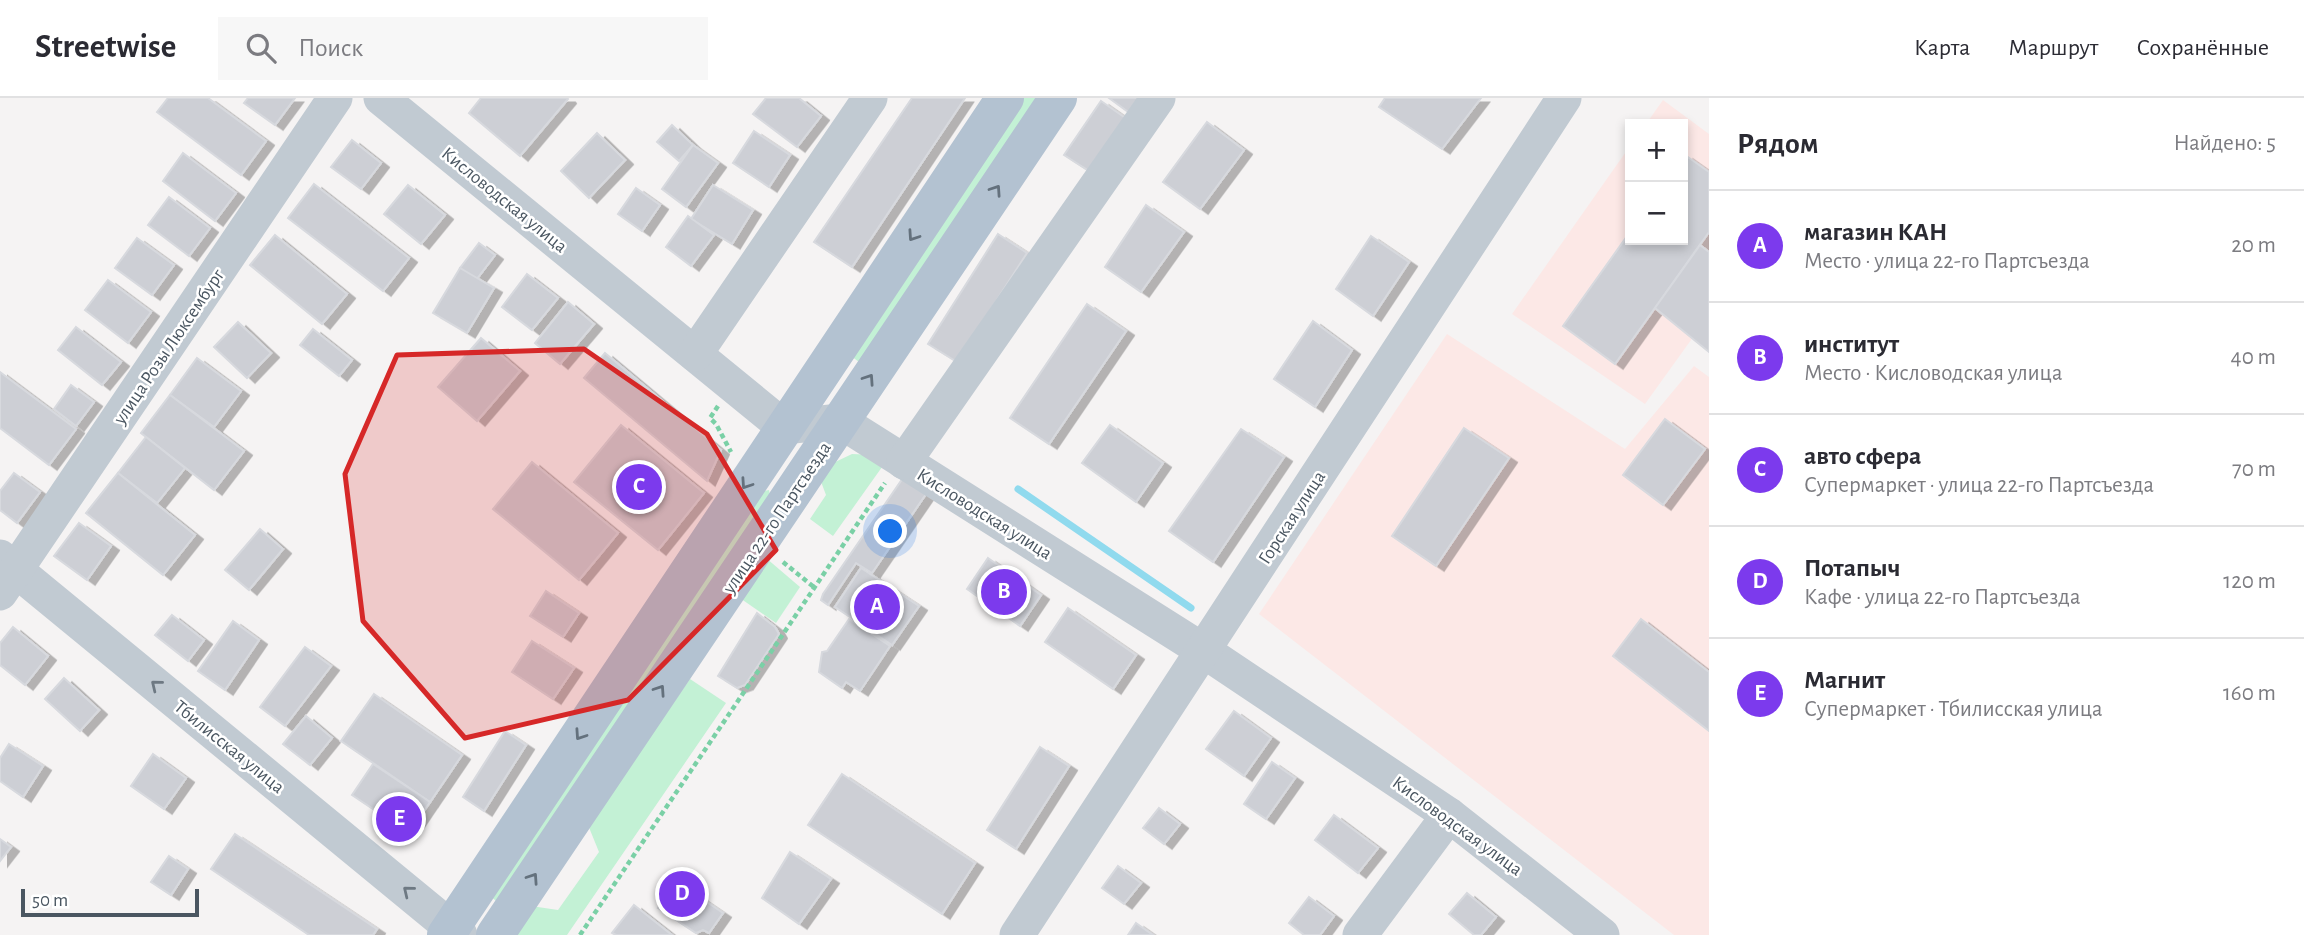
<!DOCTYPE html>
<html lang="ru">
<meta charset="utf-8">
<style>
body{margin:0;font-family:"Alegreya Sans",sans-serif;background:#f7f7f7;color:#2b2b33}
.controls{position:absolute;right:21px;top:21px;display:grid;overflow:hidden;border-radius:0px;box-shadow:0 4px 10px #0003}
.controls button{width:63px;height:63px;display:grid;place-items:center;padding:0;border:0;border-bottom:2px solid #e1e1e2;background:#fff;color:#2b2b33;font:35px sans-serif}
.scale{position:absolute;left:21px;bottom:18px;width:178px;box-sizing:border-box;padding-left:7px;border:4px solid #4a5661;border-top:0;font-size:19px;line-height:24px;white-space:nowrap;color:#4a5661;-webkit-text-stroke:5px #fff;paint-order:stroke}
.you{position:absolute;left:891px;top:434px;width:24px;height:24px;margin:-18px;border:5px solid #fff;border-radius:50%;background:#1a73e8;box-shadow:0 0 0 10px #1a73e833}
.badge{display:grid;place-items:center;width:46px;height:46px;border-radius:50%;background:#7c3aed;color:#fff;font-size:23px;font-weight:700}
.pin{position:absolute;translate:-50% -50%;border:4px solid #fff;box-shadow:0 2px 7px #0006}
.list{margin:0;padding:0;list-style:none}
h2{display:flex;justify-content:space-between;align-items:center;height:91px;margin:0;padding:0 28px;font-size:30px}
h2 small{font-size:23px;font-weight:400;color:#7c7c81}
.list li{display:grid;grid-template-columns:46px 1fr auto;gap:21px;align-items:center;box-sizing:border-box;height:112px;padding:0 28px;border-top:2px solid #e1e1e2}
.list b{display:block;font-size:26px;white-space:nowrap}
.list p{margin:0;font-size:23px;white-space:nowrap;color:#7c7c81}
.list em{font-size:23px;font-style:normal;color:#7c7c81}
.icon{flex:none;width:38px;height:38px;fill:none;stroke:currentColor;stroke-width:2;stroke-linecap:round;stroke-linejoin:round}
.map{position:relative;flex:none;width:1709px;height:837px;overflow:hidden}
header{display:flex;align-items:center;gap:42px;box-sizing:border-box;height:98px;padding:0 35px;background:#fff;border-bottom:2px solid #e1e1e2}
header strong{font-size:33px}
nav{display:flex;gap:38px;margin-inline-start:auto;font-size:24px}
.search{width:490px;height:63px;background:#f7f7f7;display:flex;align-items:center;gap:18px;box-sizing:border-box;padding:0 24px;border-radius:0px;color:#7c7c81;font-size:26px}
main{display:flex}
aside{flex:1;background:#fff}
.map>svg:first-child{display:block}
.medical{fill:#fce8e6}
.green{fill:#c3f1d5}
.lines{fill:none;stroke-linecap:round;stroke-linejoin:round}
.stream{stroke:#90daee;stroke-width:7}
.building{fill:#cdcfd5;stroke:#d7d9de;stroke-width:2;filter:url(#shadow)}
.path{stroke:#7ad0a6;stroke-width:4.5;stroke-dasharray:5 3.5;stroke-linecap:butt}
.minor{stroke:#c1cad2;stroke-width:35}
.major{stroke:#b3c2d1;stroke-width:38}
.oneway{stroke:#64717d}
.oneway2{stroke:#6e7983}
.marked{fill:#d62828;fill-opacity:0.2;stroke:#d62828;stroke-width:5;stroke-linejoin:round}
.labels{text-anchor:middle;stroke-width:5;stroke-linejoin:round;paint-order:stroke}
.street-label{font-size:19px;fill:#4a5661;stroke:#fff}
</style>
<header>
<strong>Streetwise</strong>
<div class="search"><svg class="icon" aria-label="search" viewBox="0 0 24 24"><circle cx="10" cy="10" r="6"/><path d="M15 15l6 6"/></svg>Поиск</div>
<nav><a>Карта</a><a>Маршрут</a><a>Сохранённые</a></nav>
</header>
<main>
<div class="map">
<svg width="1709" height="837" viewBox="0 0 1709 837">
<defs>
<filter id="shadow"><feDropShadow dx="8" dy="4.5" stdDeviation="0" flood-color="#0004"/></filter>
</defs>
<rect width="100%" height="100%" fill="#f5f3f3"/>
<g class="medical">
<path d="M1663,2L1709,36V217L1645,306L1512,216L1630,48V142H1683V26H1646Z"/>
<path d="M1447,236L1625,351L1694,268L1709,279V837H1674L1259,516Z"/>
</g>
<g class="green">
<path d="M1018,0H1037L859,264L847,255Z"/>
<path d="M852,356L874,357L887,362L833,438L810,421L826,397L820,381L831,366Z"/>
<path d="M769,392L771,404L496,803L488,796L760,394Z"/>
<path d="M766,460L800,489L776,525L737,498Z"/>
<path d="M690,581L726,605L567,837H516L531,808L558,812L599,754L588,727Z"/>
</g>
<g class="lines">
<path class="stream" d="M1018,391L1191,510"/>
</g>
<g class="building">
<path d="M168,0H208L266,43L241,77L157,14Z"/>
<path d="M248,0H295L275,27L244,5Z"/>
<path d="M481,0H567L568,1L520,58L469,15Z"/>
<path d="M766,0H799L821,18L797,49L753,16Z"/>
<path d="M912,0H965L852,169L814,144Z"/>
<path d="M1109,0H1142L1131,16Z"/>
<path d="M1385,0H1481L1442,51L1379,9Z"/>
<path d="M1101,3L1134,26L1100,80L1064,57Z"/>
<path d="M1207,24L1244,52L1200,111L1163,84Z"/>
<path d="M672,27L693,47L679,63L657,44Z"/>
<path d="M754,33L790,57L769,89L733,65Z"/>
<path d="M597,35L625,62L589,100L561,73Z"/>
<path d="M352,42L381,65L361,91L331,69Z"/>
<path d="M693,47L718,65L686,109L662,91Z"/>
<path d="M183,55L236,95L215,123L163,83Z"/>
<path d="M1685,57L1709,74V134L1615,266L1563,228L1630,134V142H1683V60Z"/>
<path d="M314,86L409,160L383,193L288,120Z"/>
<path d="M408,87L445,117L421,146L384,116Z"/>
<path d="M713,87L753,112L732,146L691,121Z"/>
<path d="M636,90L660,107L642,133L618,116Z"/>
<path d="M169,99L210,130L189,158L148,127Z"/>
<path d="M1146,107L1184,134L1141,194L1105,169Z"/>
<path d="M688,118L714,137L691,168L666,149Z"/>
<path d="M998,136L1027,155L957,264L928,246Z"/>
<path d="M275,137L347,196L322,226L250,167Z"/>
<path d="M1371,138L1409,164L1373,218L1336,191Z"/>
<path d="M137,140L174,167L152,197L115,170Z"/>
<path d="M479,145L495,157L476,182L460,170Z"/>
<path d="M1700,147L1709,154V254L1655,210Z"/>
<path d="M460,170L494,190L467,235L433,215Z"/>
<path d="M527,176L558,200L532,232L502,209Z"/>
<path d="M108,182L151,214L128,245L85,212Z"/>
<path d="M568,204L594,226L560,266L535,245Z"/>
<path d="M1087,206L1126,233L1049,346L1010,320Z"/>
<path d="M1313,223L1352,252L1315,309L1274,281Z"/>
<path d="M238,224L271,255L247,280L214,249Z"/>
<path d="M76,229L121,264L102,287L58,252Z"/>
<path d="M313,231L352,262L339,278L300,247Z"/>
<path d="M481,240L520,273L477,323L438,289Z"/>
<path d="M605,255L721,352L707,383L584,280Z"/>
<path d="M197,260L241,293L214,329L170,297Z"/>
<path d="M0,274L76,331L49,367L0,330Z"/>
<path d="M71,287L94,304L76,328L54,311Z"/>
<path d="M170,297L244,353L214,392L141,335Z"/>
<path d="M1665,321L1705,351L1663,407L1623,377Z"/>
<path d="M621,327L704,395L658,452L574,384Z"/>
<path d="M1110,327L1163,365L1136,404L1082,365Z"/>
<path d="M1464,330L1509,360L1436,468L1392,438Z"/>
<path d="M1241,331L1284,359L1213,464L1169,433Z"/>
<path d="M146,339L185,370L157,405L118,375Z"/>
<path d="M532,364L618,435L579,482L493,411Z"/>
<path d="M14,375L40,394L17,425L0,412V393Z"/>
<path d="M118,375L195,437L163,477L86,415Z"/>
<path d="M903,380L926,396L872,475L856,465L828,507L821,502L823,496Z"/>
<path d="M79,425L111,448L87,482L54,458Z"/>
<path d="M260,431L283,451L249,492L225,472Z"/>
<path d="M988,460L1041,497L1020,528L967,491Z"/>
<path d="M861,470L919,508L892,547L835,509Z"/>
<path d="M546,493L579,515L563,539L530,518Z"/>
<path d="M1068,510L1136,557L1113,591L1045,544Z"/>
<path d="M757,515L775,529L779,536L745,587L737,590L718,578Z"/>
<path d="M172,517L204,542L188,563L155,537Z"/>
<path d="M849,521L890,548L860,593L846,584L842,590L819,574L822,554L827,553Z"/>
<path d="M1641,521L1709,574V633L1613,558Z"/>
<path d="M233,523L259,542L225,592L198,573Z"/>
<path d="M13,529L48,558L25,587L0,567V545Z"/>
<path d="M532,543L574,570L553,601L512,574Z"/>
<path d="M305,549L331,568L285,628L260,609Z"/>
<path d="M64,580L99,612L80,633L45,601Z"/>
<path d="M374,596L462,657L430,704L341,643Z"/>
<path d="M1234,613L1271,640L1244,678L1206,651Z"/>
<path d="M306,618L332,640L310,667L283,646Z"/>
<path d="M505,633L526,647L484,713L463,699Z"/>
<path d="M9,646L43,668L23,699L0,683V660Z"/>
<path d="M1040,649L1069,668L1016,751L987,732Z"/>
<path d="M153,656L186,680L164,711L131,688Z"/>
<path d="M1272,664L1295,680L1266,721L1244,706Z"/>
<path d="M373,666L430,704L409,735L352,697Z"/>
<path d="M842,676L975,765L942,816L808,727Z"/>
<path d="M1159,710L1180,726L1164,746L1143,730Z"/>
<path d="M1334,717L1378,750L1358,775L1315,742Z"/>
<path d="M235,736L377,831L373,837H309L211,771Z"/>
<path d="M0,741L11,749L0,763Z"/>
<path d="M790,754L831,781L799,826L762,800Z"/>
<path d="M169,758L188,771L171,797L151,784Z"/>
<path d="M1118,768L1141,785L1124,806L1102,790Z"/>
<path d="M676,783L723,815L709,835L703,832L696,835L658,810Z"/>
<path d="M1467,795L1496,819L1481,837H1474L1449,816Z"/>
<path d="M1309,799L1334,818L1320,837H1304L1289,825Z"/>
<path d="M634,807L672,837H616L612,835Z"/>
<path d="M1136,825L1153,837H1128Z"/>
</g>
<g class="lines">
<g class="path">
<path d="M718,308L710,320L716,326L731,354"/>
<path d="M783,464L815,490"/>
<path d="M580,837L885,385"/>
</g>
<g class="minor">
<path d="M381,0L784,329L840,323L1204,553L1449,717L1602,837"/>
<path d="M695,256L870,0"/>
<path d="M904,364L1158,0"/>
<path d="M0,459L460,837"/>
<path d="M0,495L335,0"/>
<path d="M1017,837L1564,0"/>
<path d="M1360,837L1449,717"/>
</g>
<g class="major">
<path d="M446,837L1005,0"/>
<path d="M495,837L1058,0"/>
</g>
</g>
<defs><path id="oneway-chevron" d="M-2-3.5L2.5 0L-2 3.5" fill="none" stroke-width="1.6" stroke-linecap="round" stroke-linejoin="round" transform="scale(1.75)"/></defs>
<g class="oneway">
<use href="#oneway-chevron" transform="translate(996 92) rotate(-56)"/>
<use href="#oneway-chevron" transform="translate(913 138) rotate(124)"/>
<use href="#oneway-chevron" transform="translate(869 281) rotate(-56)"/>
<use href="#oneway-chevron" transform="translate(746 386) rotate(124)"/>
<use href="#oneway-chevron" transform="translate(660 592) rotate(-56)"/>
<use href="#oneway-chevron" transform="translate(580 637) rotate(124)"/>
<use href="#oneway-chevron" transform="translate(533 780) rotate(-56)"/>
</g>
<g class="oneway2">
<use href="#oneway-chevron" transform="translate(156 587) rotate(-141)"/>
<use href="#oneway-chevron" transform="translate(408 793) rotate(-141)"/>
</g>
<path class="marked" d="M584,251L707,336L776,452L628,602L465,640L363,523L345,376L397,257Z"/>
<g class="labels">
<g class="street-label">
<text transform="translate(505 101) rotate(39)" y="7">Кисловодская улица</text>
<text transform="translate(168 248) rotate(-56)" y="7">улица Розы Люксембург</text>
<text transform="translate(985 415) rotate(32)" y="7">Кисловодская улица</text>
<text transform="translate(776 419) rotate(-56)" y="7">улица 22-го Партсъезда</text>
<text transform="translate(1291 419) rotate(-57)" y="7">Горская улица</text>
<text transform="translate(230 648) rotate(39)" y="7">Тбилисская улица</text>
<text transform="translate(1458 727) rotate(36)" y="7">Кисловодская улица</text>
</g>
</g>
</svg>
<div class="controls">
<button>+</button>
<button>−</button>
</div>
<div class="scale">50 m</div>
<div class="you"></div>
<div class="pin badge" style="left:877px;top:509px">A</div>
<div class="pin badge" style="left:1004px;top:494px">B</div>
<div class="pin badge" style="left:639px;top:389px">C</div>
<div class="pin badge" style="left:682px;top:796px">D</div>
<div class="pin badge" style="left:399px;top:721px">E</div>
</div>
<aside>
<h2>Рядом<small>Найдено: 5</small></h2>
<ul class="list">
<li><span class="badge">A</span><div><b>магазин КАН</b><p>Место · улица 22-го Партсъезда</p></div><em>20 m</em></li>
<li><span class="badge">B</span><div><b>институт</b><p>Место · Кисловодская улица</p></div><em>40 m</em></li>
<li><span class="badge">C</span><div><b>авто сфера</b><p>Супермаркет · улица 22-го Партсъезда</p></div><em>70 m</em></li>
<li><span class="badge">D</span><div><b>Потапыч</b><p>Кафе · улица 22-го Партсъезда</p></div><em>120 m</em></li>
<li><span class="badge">E</span><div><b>Магнит</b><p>Супермаркет · Тбилисская улица</p></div><em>160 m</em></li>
</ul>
</aside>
</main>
